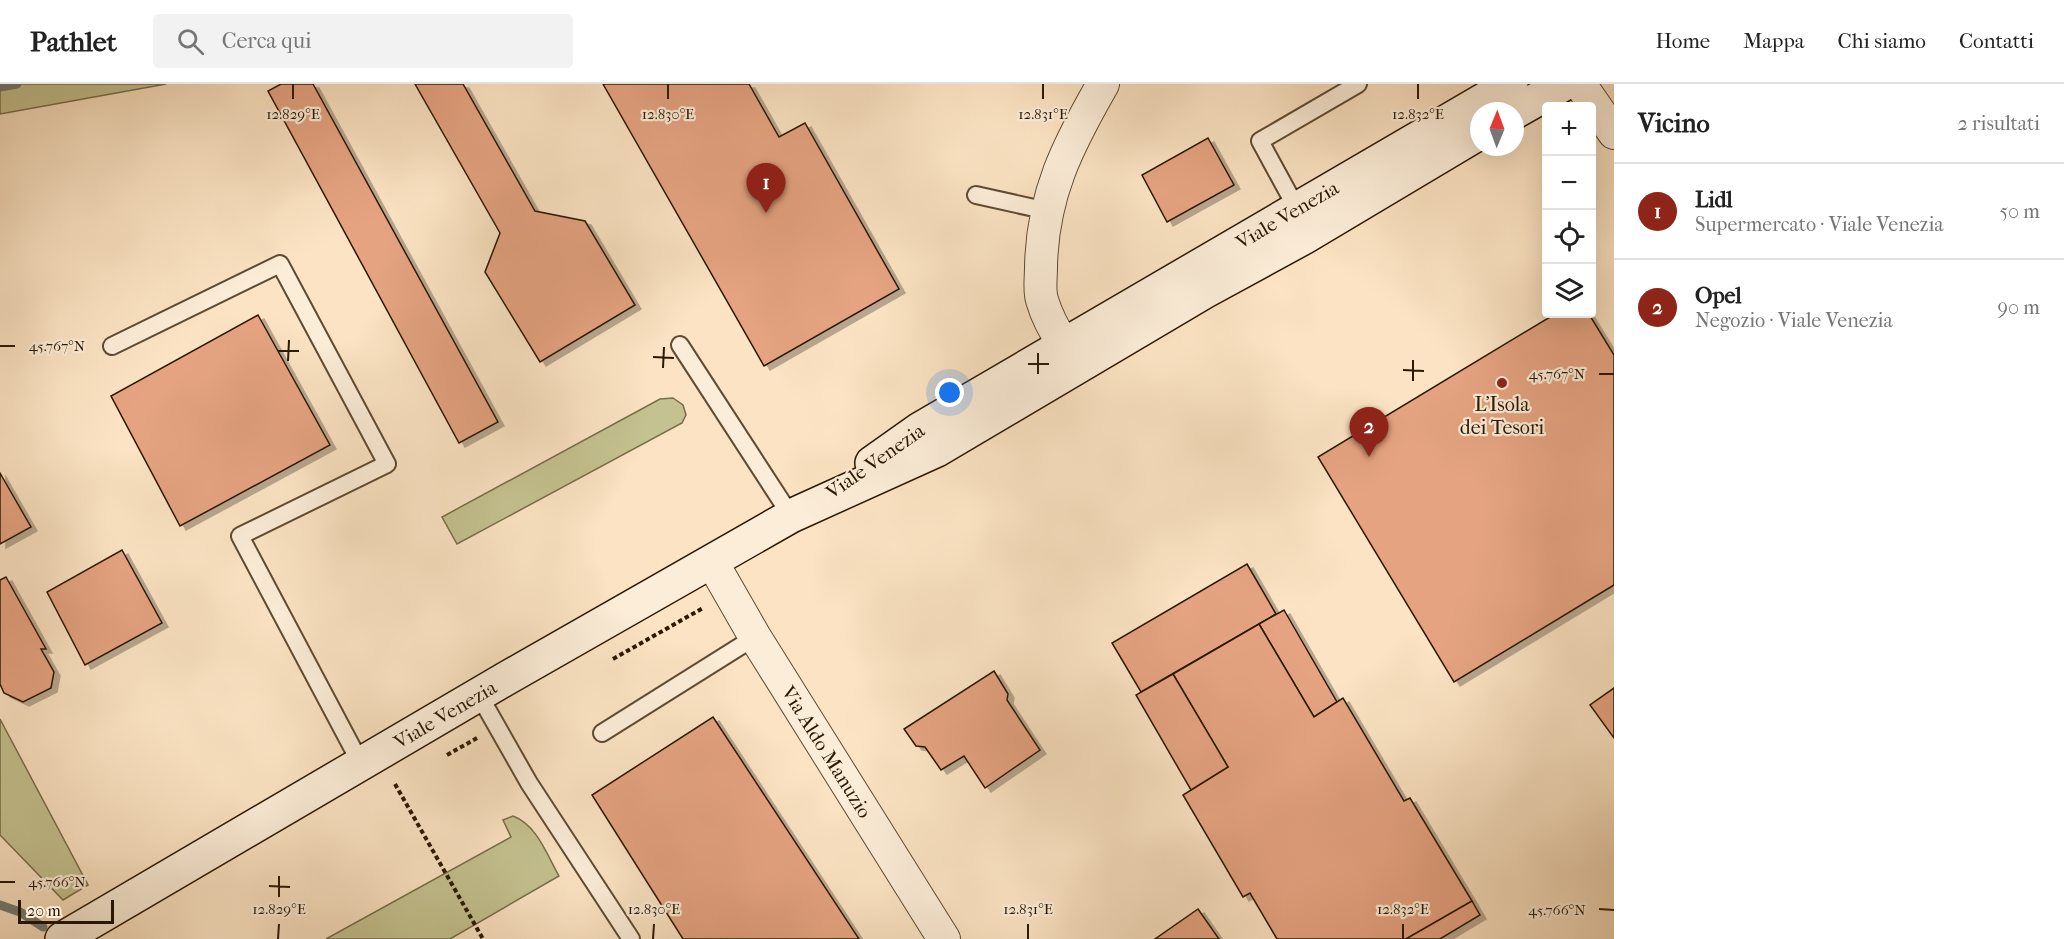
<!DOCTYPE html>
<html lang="it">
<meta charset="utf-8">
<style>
body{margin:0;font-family:"IM FELL French Canon",serif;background:#f2f2f2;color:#222}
.controls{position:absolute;right:18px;top:18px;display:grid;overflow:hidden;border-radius:6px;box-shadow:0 6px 24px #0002}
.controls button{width:54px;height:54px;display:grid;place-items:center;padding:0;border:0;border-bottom:2px solid #e0e0e0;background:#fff;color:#222;font:30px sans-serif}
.compass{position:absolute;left:1470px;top:18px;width:54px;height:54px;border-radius:50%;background:#fff;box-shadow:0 6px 24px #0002;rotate:1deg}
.scale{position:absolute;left:18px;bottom:15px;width:96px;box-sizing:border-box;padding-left:6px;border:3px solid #2a1802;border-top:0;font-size:16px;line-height:21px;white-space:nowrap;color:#2a1802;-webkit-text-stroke:4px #fcedd8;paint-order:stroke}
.you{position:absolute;left:950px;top:309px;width:21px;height:21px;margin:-15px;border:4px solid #fff;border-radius:50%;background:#1a73e8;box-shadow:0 0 0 9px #1a73e833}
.badge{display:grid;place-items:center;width:39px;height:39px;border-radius:50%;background:#8f2418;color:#fff;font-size:20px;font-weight:700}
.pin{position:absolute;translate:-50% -50px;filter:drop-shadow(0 2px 3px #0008)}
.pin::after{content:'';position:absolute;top:32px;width:21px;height:18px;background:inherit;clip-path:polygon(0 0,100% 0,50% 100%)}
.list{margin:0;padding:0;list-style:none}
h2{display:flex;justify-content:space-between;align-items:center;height:78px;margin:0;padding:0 24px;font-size:26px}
h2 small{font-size:20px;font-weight:400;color:#767676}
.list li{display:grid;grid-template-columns:39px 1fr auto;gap:18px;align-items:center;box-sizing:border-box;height:96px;padding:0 24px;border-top:2px solid #e0e0e0}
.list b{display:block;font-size:22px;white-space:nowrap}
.list p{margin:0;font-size:20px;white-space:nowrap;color:#767676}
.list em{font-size:20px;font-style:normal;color:#767676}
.icon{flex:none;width:33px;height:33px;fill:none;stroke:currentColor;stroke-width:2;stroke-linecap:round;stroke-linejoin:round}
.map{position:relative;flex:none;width:1614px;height:855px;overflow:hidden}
header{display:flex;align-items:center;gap:36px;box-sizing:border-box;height:84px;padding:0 30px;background:#fff;border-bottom:2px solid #e0e0e0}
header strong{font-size:28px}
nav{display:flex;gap:33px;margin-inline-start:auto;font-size:21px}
.search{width:420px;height:54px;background:#f2f2f2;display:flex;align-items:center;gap:15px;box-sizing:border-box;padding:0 21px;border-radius:6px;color:#767676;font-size:22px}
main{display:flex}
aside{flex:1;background:#fff}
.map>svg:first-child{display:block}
.green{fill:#c4c290;stroke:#776d49;stroke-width:1.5}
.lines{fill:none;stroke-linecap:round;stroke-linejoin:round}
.stream{stroke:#737a73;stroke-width:9}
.building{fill:#e5a381;stroke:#2a1802;stroke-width:1.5;filter:url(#shadow)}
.service-casing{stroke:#5e4b32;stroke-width:20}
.minor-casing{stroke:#5e4b32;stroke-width:34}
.secondary-casing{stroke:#2a1802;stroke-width:36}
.path{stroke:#2a1802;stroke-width:4;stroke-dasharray:4.5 3;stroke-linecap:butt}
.service{stroke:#fcedd8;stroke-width:16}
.minor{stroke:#fcedd8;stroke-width:32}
.secondary{stroke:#fcedd8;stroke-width:33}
.ticks{fill:none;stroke:#2a1802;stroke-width:2}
.poi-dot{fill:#8f2418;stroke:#fcedd8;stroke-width:2}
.labels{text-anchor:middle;stroke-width:4.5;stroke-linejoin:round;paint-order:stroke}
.street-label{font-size:20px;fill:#2a1802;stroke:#fcedd8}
.poi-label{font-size:20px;fill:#2a1802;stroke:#fcedd8}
.ticks-label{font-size:15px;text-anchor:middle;fill:#2a1802;stroke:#fcedd8;stroke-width:4.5;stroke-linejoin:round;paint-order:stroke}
</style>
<header>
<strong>Pathlet</strong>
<div class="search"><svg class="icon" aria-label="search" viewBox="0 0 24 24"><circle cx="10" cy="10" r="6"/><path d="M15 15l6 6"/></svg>Cerca qui</div>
<nav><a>Home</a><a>Mappa</a><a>Chi siamo</a><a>Contatti</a></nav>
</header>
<main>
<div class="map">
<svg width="1614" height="855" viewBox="0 0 1614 855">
<defs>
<filter id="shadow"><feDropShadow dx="6" dy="4" stdDeviation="0" flood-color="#0004"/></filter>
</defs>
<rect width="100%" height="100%" fill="#fbe3c3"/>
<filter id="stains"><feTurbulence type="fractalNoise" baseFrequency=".00333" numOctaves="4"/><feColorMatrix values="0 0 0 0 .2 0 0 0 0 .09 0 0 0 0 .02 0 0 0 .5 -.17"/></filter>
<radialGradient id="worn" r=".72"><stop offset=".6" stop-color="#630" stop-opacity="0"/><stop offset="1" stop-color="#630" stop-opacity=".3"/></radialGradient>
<g class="green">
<path d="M0,0H166L0,30Z"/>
<path d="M673,314L683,321L686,331L682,339L457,460L442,433L660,315Z"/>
<path d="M0,635L88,801L63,816L0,751Z"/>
<path d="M513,732C537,741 547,771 559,792L450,855H326L511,753L503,736Z"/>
</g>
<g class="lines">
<g class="stream">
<path d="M0,3L17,0"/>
<path d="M0,821L20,828L43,843"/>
</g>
</g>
<g class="building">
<path d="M281,0H313L498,338L459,359L268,7Z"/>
<path d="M415,0H463L535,127L585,137L635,221L540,278L485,188L500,149Z"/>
<path d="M603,0H749L779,53L805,39L899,205L764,282Z"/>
<path d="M1208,54L1234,101L1167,138L1142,91Z"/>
<path d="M1555,230H1589L1614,271V501L1454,598L1318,373Z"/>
<path d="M258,231L330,361L180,442L111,312Z"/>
<path d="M0,389L31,443L0,460Z"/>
<path d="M122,466L162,539L85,581L47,508Z"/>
<path d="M1247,480L1276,530L1141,608L1112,559Z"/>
<path d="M6,493L46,565H41L54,588L51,604L23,618L4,609L0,600V496Z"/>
<path d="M1284,526L1337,618L1314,633L1259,540Z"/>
<path d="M1259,540L1314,633L1343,614L1404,717L1410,714L1472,817L1406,855H1277L1250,809L1243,813L1183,711L1228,683L1173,590Z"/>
<path d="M994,587L1008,610L1007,616L1040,666L985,704L964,672L941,686L925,663L916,662L904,645Z"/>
<path d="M1173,590L1228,683L1191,706L1136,611Z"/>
<path d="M1614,604V654L1590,621Z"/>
<path d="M713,633L859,855H683L592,711Z"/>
<path d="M1472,817L1480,831L1440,855H1406Z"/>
<path d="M1198,825L1219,855H1155Z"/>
</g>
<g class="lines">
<defs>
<g id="service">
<path d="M976,111L1048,127"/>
<path d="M1297,131V125L1260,57L1358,0"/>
<path d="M680,261L791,432"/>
<path d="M112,262L280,180L387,380L240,452L361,680"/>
<path d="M479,611L529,699L631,855"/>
<path d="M602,649L755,553"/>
</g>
<g id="minor">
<path d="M1580,0L1614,49"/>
<path d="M1064,261C1054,246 1047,233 1042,216C1039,206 1041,194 1041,184C1042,111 1068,61 1103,0"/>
<path id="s1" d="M712,478L755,553L944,855"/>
</g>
<g id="secondary">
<path d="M1515,28L1564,0"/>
<path id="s2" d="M872,379L920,345L1511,0"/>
<path id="s3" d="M62,855L507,594L791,432L937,366L1204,208L1303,154L1479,49"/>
</g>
</defs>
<use href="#service" class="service-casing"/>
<use href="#minor" class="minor-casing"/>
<use href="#secondary" class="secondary-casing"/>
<g class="path">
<path d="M613,575L703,524"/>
<path d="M447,671L477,654"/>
<path d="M395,700L483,855"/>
</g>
<use href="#service" class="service"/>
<use href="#minor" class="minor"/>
<use href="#secondary" class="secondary"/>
</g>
<path class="ticks" d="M293,15V0M668,15V0M1043,15V0M1418,15V0M0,262H15M278,267H299M653,273L674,274M288,277L289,256M1028,280H1049M663,284L664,263M1403,286L1424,287M1038,290V269M1599,290H1614M1413,297V276M0,798H15M269,802L290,803M279,813V792M1599,825L1614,826M278,855L279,840M653,855L654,840M1028,855V840M1403,855V840"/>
<circle class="poi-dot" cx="1502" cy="299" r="6"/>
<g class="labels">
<g class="street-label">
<text dy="7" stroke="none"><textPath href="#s2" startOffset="484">Viale Venezia</textPath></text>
<text transform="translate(875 377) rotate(-35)" y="7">Viale Venezia</text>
<text dy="7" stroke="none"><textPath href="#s3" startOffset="444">Viale Venezia</textPath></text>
<text dy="7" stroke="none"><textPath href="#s1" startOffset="222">Via Aldo Manuzio</textPath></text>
</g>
<g class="poi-label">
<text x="1502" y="327">L'Isola<tspan x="1502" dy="23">dei Tesori</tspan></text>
</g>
</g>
<g class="ticks-label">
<text x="293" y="35">12.829°E</text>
<text x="668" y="35">12.830°E</text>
<text x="1043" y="35">12.831°E</text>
<text x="1418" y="35">12.832°E</text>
<text x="57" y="267">45.767°N</text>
<text x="1557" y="295">45.767°N</text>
<text x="57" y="803">45.766°N</text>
<text x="279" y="830">12.829°E</text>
<text x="654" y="830">12.830°E</text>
<text x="1028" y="830">12.831°E</text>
<text x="1403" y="830">12.832°E</text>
<text x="1557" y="831">45.766°N</text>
</g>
<rect width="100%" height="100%" filter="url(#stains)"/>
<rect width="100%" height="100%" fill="url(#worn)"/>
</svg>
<div class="controls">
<button>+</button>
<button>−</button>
<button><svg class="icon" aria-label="locate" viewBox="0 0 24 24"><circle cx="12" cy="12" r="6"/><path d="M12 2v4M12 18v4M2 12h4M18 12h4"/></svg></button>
<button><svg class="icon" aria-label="layers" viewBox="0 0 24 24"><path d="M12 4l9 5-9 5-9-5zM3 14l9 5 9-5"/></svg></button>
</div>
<svg class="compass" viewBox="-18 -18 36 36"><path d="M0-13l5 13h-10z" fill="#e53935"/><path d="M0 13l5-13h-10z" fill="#767676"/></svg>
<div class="scale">20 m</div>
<div class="you"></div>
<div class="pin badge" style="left:766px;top:129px">1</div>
<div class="pin badge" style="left:1369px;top:373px">2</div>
</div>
<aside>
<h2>Vicino<small>2 risultati</small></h2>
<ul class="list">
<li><span class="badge">1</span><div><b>Lidl</b><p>Supermercato · Viale Venezia</p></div><em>50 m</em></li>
<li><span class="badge">2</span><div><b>Opel</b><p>Negozio · Viale Venezia</p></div><em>90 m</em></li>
</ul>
</aside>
</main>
